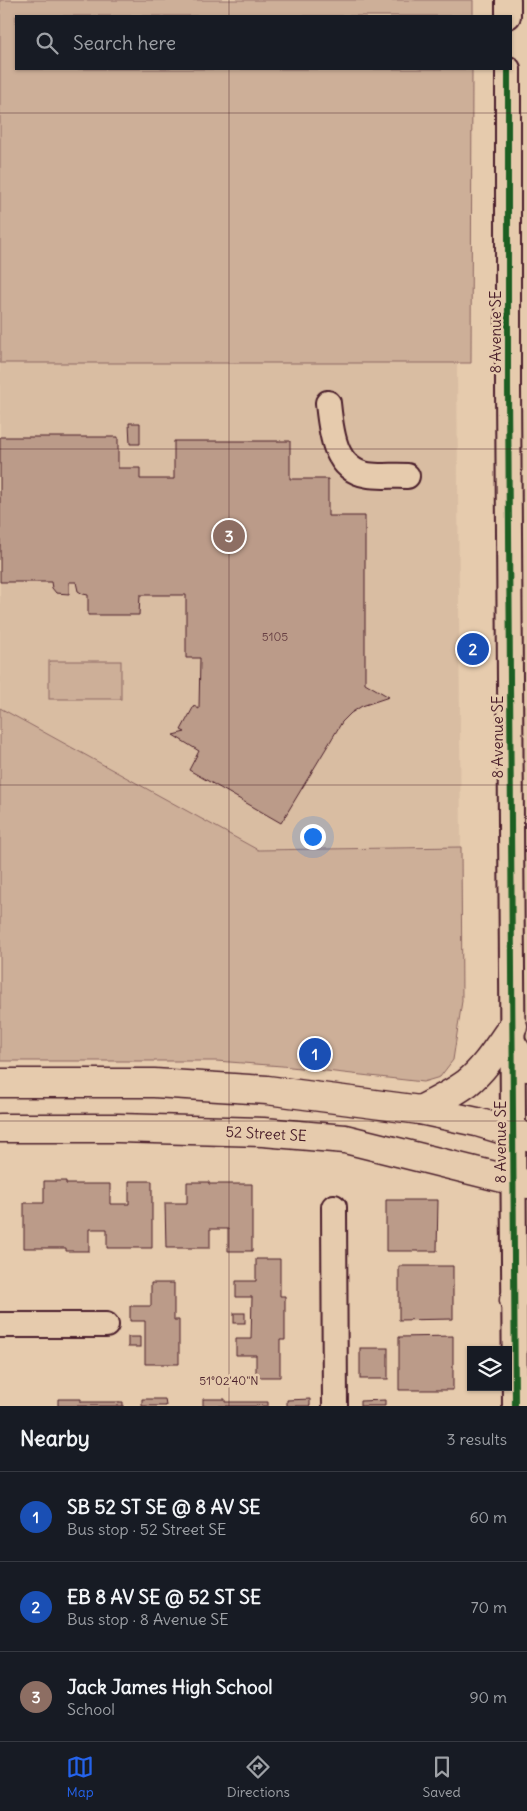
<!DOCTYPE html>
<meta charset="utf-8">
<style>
body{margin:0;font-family:Delius,sans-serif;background:#20242c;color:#f1f3f6}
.controls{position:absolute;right:15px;bottom:15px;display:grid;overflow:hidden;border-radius:0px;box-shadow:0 1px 4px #0004}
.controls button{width:45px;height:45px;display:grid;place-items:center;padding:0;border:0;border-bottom:1px solid #363941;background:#171b24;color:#f1f3f6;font:25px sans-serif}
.you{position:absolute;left:312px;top:836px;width:18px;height:18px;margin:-12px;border:4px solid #fff;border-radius:50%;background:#1a73e8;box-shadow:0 0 0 8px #1a73e833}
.badge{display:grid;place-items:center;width:32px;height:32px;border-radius:50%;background:#2563eb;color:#fff;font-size:16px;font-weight:700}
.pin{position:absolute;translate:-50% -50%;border:2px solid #fff;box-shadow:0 1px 5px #0006}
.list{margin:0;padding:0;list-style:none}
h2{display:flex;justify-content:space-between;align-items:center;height:65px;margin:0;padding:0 20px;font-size:21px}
h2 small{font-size:16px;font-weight:400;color:#9ea1a6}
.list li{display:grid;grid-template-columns:32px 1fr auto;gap:15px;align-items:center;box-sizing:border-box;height:90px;padding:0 20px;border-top:1px solid #363941}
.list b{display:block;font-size:19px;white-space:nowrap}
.list p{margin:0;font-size:16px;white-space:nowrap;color:#9ea1a6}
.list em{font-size:16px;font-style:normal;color:#9ea1a6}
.icon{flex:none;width:28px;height:28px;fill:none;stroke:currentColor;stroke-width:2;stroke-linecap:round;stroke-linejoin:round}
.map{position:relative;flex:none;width:527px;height:1406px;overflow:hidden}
.search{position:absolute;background:#171b24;box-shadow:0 1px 4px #0004;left:15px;right:15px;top:15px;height:55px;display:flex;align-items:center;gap:12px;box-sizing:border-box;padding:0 18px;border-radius:0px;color:#9ea1a6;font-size:19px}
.sheet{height:335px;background:#171b24}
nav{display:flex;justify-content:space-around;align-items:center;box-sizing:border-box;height:70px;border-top:1px solid #363941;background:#171b24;font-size:14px;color:#9ea1a6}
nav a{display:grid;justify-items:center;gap:2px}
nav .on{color:#2563eb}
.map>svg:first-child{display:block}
.built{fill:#d9bda2}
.park{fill:#cdaf98;stroke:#8c6762}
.building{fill:#bb9b89;stroke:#4a1f2b}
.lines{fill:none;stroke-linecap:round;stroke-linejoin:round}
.minor-casing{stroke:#4a1f2b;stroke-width:28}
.major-casing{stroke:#4a1f2b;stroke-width:31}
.minor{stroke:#e6cbad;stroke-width:24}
.major{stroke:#e6cbad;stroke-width:28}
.cycleway-casing{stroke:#e6cbad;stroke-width:9}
.cycleway{stroke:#1b5e20;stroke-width:6}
.ticks{fill:none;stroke:#4a1f2b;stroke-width:1;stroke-opacity:0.45}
.labels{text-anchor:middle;stroke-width:5;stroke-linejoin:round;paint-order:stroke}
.number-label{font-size:12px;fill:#663e42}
.street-label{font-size:15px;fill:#4a1f2b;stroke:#e6cbad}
.ticks-label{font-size:12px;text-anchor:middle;fill:#4a1f2b;stroke:#e6cbad;stroke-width:5;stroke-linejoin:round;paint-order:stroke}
</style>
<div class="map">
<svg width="527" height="1406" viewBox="0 0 527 1406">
<rect width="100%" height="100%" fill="#e6cbad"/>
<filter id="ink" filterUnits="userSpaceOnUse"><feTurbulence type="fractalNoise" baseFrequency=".02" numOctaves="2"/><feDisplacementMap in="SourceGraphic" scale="10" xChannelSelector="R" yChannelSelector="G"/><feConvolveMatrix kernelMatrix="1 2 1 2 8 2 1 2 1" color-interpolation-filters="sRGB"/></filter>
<g filter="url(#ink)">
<path class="built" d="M0,363H457L461,847L258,850L0,708Z"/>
<g class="park">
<path d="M0,0H473V16H16V69H472L471,363H0Z"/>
<rect x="49" y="661" width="72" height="38"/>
<path d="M0,708L258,850L461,847L462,1001L453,1060L440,1077L423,1082L282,1066L216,1061H0Z"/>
</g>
<g class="building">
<path d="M129,423H140V444H130Z"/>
<path d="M0,437H118V468H140V479H174V441H290V479H328V516H365V683L389,697L362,706L351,713L342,722L281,823L189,770L199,751L173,735L185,732L181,730L194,706L199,709L200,658H186V595H140L139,615H88V595L83,594L78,591L76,582H69V594L56,593L52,588L51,582H0Z"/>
<path d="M44,1181H66V1184H110V1204H129V1181H152V1248H107V1229H89V1251H66V1248H24V1203H44Z"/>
<path d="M187,1182H209V1184H252V1251H228V1229H210V1248H166L165,1203H187Z"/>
<path d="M386,1200H438L437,1251H386Z"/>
<path d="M256,1259H280V1296H285V1340H280V1377H256V1355H236V1339H251L252,1297H236V1281H256Z"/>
<path d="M399,1266H453V1319L399,1320Z"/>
<path d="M151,1283H174V1320H179V1364H145V1321H130V1306H151Z"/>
<rect x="234" y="1313" width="11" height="10"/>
<path d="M453,1336V1390H399V1337Z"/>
<rect x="128" y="1337" width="12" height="10"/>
<rect x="360" y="1348" width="28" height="31"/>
<path d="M58,1399H81V1402H123V1406H58Z"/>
<path d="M142,1399H165L166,1406H142Z"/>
<path d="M203,1399H225V1402H268V1406H203Z"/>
<path d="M310,1399V1406H287V1400Z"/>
<path d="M385,1400V1406H360V1401Z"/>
</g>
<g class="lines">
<defs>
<g id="minor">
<path d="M508,16V0"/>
<path d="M508,69V388L515,1406"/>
<path d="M328,403C331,431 334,470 368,475C380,477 395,475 407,476"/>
<path d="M334,1207L335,1406"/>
<path d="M0,1325H106"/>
</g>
<g id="major">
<path d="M513,1046L527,1067"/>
<path d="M0,1083H154L267,1090L420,1110L477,1122L527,1137"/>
<path d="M420,1110C436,1102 452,1094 467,1083C486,1068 499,1045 513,1026"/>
<path d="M0,1128H118L263,1132L345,1139L527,1184"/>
<path d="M514,1300L527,1280"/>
</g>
</defs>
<use href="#minor" class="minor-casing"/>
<use href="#major" class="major-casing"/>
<use href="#minor" class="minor"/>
<use href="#major" class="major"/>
<defs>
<path id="cycleway" d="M508,69V388L515,1406"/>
</defs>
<use href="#cycleway" class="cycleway-casing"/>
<use href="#cycleway" class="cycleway"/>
</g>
</g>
<path class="ticks" d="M229,0V16M229,69V1406M0,113H527M0,449H527M0,785H527M0,1121H527"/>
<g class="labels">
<g class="number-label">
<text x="275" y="641">5105</text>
</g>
<g class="street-label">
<text transform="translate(496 332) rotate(-90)" y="5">8 Avenue SE</text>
<text transform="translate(498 737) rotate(-90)" y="5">8 Avenue SE</text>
<text transform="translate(266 1134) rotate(3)" y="5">52 Street SE</text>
<text transform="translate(501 1142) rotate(-90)" y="5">8 Avenue SE</text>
</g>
</g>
<g class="ticks-label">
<text x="229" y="1385">51°02'40"N</text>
</g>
</svg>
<div class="controls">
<button><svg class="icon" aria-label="layers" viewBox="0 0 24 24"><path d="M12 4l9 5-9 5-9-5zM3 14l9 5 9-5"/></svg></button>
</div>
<div class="you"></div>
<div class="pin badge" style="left:315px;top:1054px;background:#1a4fb4">1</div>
<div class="pin badge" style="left:473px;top:649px;background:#1a4fb4">2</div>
<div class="pin badge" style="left:229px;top:536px;background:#8d6e63">3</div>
<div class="search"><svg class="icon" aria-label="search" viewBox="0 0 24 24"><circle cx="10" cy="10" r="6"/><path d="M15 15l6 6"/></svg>Search here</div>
</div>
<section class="sheet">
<h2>Nearby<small>3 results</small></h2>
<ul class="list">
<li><span class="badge" style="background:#1a4fb4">1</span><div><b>SB 52 ST SE @ 8 AV SE</b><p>Bus stop · 52 Street SE</p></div><em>60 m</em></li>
<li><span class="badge" style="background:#1a4fb4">2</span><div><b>EB 8 AV SE @ 52 ST SE</b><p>Bus stop · 8 Avenue SE</p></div><em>70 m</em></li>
<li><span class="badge" style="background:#8d6e63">3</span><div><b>Jack James High School</b><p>School</p></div><em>90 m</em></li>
</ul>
</section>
<nav>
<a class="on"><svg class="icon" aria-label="map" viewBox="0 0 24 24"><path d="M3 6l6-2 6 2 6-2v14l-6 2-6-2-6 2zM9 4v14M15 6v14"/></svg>Map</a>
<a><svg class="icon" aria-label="directions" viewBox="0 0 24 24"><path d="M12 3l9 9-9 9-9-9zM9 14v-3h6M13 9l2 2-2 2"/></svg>Directions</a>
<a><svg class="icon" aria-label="saved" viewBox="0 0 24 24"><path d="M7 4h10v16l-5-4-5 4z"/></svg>Saved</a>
</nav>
